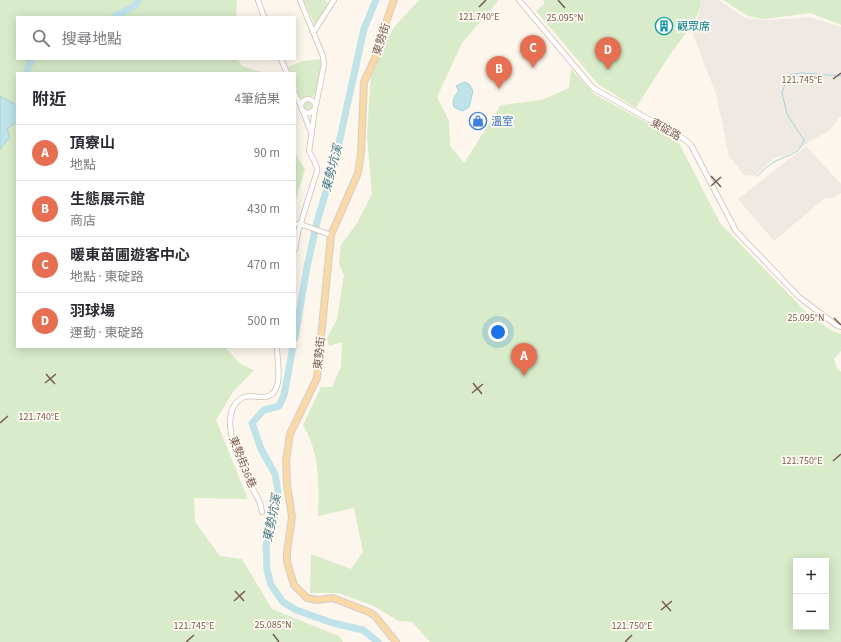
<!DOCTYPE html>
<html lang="zh-TW">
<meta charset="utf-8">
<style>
body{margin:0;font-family:"Source Sans 3","Noto Sans TC",sans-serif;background:#f2f2f3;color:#2b2b33}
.controls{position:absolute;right:12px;bottom:12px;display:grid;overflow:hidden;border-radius:0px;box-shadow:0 2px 10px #0003}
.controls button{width:36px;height:36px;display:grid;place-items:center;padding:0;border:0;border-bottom:1px solid #e1e1e2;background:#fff;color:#2b2b33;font:20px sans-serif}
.you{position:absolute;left:498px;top:332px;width:14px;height:14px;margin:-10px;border:3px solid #fff;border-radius:50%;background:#1a73e8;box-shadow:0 0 0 6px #1a73e833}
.badge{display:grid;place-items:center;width:26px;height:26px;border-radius:50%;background:#e76f51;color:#fff;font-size:13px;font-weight:700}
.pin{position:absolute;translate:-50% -33px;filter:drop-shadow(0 1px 2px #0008)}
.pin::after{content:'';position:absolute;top:21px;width:14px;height:12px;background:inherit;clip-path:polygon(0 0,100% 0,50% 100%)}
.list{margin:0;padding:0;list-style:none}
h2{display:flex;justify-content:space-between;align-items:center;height:52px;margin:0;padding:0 16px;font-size:17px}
h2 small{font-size:13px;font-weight:400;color:#7c7c81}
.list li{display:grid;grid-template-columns:26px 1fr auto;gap:12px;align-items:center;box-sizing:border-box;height:56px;padding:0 16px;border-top:1px solid #e1e1e2}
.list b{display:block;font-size:15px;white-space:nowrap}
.list p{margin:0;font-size:13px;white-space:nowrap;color:#7c7c81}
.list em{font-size:13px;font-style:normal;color:#7c7c81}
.icon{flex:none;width:22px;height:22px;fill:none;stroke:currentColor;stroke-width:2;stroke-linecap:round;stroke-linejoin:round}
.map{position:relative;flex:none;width:841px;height:642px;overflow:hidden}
.search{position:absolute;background:#fff;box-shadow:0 2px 10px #0003;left:16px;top:16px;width:280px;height:44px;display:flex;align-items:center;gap:10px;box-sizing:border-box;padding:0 14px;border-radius:0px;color:#7c7c81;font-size:15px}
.panel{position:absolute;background:#fff;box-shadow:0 2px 10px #0003;left:16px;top:72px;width:280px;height:276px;border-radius:0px}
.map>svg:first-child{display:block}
.industrial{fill:#efe9e4}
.green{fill:#d8ecc9;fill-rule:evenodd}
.water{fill:#bfe3e8;stroke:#a5d3da}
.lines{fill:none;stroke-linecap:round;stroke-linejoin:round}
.stream{stroke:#a5d3da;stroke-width:1}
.river{stroke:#bfe3e8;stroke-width:7}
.minor-casing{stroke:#d1beb0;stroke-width:6}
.major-casing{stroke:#dad1cd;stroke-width:8}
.minor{stroke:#fff;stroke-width:4.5}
.major{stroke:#fbd9a5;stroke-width:5.5}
.ticks{fill:none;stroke:#7a5c4d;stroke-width:1.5}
.labels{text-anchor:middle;stroke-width:3.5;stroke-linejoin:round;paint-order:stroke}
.culture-label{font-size:11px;fill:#0d838f;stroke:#fffaf3;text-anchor:start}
.street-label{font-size:11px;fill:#7a5c4d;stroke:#fffaf3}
.shop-label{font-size:11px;fill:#366cbe;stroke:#fffaf3;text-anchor:start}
.water-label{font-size:12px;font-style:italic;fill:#437c86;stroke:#fffaf3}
.ticks-label{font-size:10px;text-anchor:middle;fill:#7a5c4d;stroke:#fffaf3;stroke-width:3.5;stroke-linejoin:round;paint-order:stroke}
</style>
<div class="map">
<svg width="841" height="642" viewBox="0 0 841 642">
<rect width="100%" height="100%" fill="#fdf6ec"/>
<g class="industrial">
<path d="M701,0H719L745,18L768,20L810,17L841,27V116L830,130L789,154L774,158L755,176L744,175L729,156L716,94L692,32L699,13Z"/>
<path d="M806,146L841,184V193L833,198H825L774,241L738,199Z"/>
</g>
<g class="green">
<path d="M0,0H237L236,17H17V59H237L242,66L264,73H17V347H225L239,363L254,370L233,392L216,420L248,499L194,498L195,522L220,556L242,559L272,609L339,636L343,642H0Z"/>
<path d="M303,0H325L329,4L315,25Z"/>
<path d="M419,0H498L497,2L462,43L437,97L449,121L450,146L464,163L501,105L542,100L569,88L571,69L594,94L677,139L720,223L807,313L832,331L841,334V351L834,359L837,368L841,372V642H430L412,622L398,621L374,606L338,593H310L311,554L351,569L363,552L354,508L318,516C319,484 320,453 303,425L321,387H332L341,366L342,342L329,346L327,338L337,319L344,275L339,264L341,245L357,223L372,194L367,136L371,70L394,27ZM796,561H826V627H796Z"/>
<path d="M543,0H701C701,17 679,42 669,56C658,73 647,90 636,108L598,84L536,11L545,3Z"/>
<path d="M723,0H841V25L811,13L764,19L748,16Z"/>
<path d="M322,59L316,94L313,96L301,98L295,86V73H290L288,67L303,61Z"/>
<circle cx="308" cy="106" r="5"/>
<path d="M295,153L305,169L295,202Z"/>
</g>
<g class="water">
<path d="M464,82L469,84L473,91L469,107L462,111L454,107C452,100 454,96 459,91L456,86Z"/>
<path d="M0,96L17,105V122L7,129L10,137L0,149Z"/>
</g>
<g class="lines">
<path class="stream" d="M757,176C763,171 770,163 778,160C790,154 800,154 804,140L787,114L782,93L788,75L802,73L841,76"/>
<g class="river">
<path d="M114,17L136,5L139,0"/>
<path d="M26,73L32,59"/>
<path d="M295,338L307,267L317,222L335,161L364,29L376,0"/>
<path d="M293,347L284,395L279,406L264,410L252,423L261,449L275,474L278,491L274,519L266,545L267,570L271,585L283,602L296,610L333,623L363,630L378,642"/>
</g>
<defs>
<g id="minor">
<path d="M258,0L264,17"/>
<path d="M300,0L323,56L324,64L316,105"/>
<path d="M519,0L593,88L684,139L691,145L736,231L799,297L836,325L841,327"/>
<path d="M314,31L334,0"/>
<path d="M281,59L287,73"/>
<path d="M295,94L301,106"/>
<circle cx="308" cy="106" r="7"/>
<path d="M303,111L310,130"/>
<path d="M295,224H300L331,235"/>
<path d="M295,249L298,232L317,171V167L309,151L315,109"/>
<path d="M262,512L260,503C249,480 211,417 242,398C252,392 265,403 274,392C282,382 277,359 277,347"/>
</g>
<path id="major" d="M394,0L383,31L377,54L364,82L361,153L358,173L331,235L317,378L290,434L286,461L287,485L292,517L287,552V562L294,585L307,598L317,600L333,598L369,612L375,616L396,642"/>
</defs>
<use href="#minor" class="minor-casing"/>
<use href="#major" class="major-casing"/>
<use href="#minor" class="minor"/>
<use href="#major" class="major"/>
</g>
<path class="ticks" d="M558,0L565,8M479,7L486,0M833,79L841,73M711,176L721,187M711,186L721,177M834,318L841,325M46,374L55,384M45,383L56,374M473,383L482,394M472,393L483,384M0,423L8,416M833,461L841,454M235,591L244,601M234,601L245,591M662,601L671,611M661,610L672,601M273,634L279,642M186,642L194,635M625,642L632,635"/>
<defs>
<symbol id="building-ring" viewBox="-11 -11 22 22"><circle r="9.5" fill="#fffaf3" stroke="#0f9aa8" stroke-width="1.5"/><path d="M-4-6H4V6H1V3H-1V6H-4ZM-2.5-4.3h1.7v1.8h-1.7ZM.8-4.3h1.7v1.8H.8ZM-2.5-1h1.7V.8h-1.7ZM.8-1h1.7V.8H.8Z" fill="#0f9aa8"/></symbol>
<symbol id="shop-ring" viewBox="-11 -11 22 22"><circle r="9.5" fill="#fffaf3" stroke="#3f7fe0" stroke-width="1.5"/><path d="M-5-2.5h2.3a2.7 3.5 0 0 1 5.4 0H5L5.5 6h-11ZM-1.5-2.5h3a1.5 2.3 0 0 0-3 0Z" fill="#3f7fe0"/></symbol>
</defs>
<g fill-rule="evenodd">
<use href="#building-ring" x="654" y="16" width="20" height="20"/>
<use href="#shop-ring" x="468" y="111" width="20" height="20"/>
</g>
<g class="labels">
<g class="culture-label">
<text x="677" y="30">觀眾席</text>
</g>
<g class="street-label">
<text transform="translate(381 39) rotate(-72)" y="4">東勢街</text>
<text transform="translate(666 129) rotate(29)" y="4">東碇路</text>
<text transform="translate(319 353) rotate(-84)" y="4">東勢街</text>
<text transform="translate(243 462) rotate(68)" y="4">東勢街36巷</text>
</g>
<g class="shop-label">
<text x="491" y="125">溫室</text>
</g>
<g class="water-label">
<text transform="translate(332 168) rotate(-75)" y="4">東勢坑溪</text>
<text transform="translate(272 518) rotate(-79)" y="4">東勢坑溪</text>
</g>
</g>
<g class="ticks-label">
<text x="479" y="20">121.740°E</text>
<text x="565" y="21">25.095°N</text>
<text x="802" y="83">121.745°E</text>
<text x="806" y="321">25.095°N</text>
<text x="39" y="420">121.740°E</text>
<text x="802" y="464">121.750°E</text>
<text x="273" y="628">25.085°N</text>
<text x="194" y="629">121.745°E</text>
<text x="632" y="629">121.750°E</text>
</g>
</svg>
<div class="controls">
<button>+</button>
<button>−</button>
</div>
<div class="you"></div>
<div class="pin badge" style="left:524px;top:376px">A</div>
<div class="pin badge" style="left:499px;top:89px">B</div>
<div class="pin badge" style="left:533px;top:68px">C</div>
<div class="pin badge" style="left:608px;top:70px">D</div>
<div class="search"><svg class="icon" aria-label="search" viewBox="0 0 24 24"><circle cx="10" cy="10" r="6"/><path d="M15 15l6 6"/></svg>搜尋地點</div>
<section class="panel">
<h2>附近<small>4筆結果</small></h2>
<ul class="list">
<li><span class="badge">A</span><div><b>頂寮山</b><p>地點</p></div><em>90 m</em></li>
<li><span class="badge">B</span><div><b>生態展示館</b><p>商店</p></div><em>430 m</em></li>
<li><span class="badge">C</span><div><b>暖東苗圃遊客中心</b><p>地點 · 東碇路</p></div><em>470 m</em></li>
<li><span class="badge">D</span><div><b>羽球場</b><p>運動 · 東碇路</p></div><em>500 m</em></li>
</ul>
</section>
</div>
